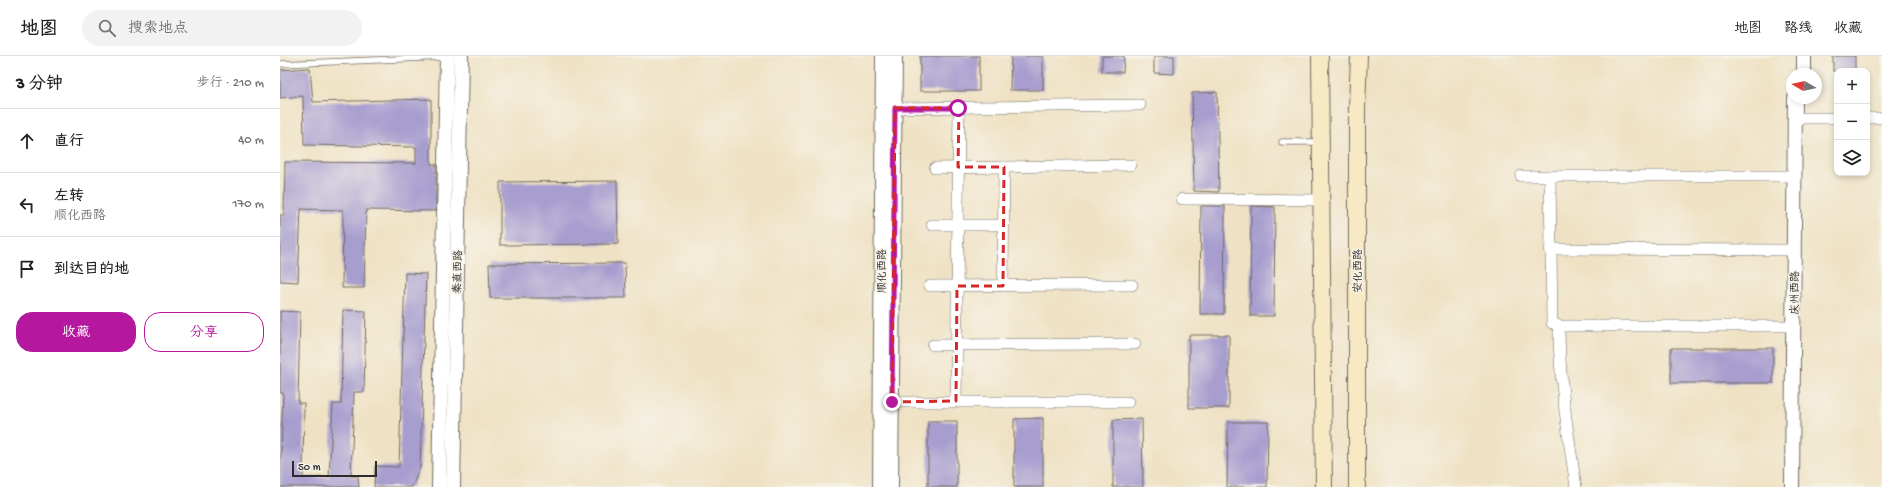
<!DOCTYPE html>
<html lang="zh">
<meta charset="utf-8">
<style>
body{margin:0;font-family:"Gochi Hand","LXGW WenKai TC",sans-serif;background:#f2f2f2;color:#202124}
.controls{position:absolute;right:12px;top:12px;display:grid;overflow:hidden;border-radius:8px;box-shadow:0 2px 6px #0003}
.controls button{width:36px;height:36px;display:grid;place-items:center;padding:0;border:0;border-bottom:1px solid #e0e0e0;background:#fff;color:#202124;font:20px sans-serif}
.compass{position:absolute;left:1506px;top:12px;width:36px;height:36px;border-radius:50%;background:#fff;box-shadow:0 2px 6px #0003;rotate:279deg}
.scale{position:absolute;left:12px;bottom:10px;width:85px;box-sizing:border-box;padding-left:4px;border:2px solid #2b2b2b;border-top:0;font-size:11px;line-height:14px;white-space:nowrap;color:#2b2b2b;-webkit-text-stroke:3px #f7f3e8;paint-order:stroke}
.stop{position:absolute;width:12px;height:12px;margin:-9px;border:3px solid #b5179e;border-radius:50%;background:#fff}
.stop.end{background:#b5179e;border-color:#fff;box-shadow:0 1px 4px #0008}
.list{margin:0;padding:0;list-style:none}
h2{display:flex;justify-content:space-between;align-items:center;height:52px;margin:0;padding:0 16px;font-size:17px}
h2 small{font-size:13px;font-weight:400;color:#757577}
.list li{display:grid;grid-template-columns:26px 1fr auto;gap:12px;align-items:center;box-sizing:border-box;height:64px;padding:0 16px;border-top:1px solid #e0e0e0}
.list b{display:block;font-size:15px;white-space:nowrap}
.list p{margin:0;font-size:13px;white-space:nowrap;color:#757577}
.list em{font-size:13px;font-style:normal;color:#757577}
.actions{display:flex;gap:8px;padding:12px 16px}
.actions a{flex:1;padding:9px 0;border:1px solid #b5179e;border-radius:16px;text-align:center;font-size:14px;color:#b5179e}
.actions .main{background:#b5179e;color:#fff}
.icon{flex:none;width:22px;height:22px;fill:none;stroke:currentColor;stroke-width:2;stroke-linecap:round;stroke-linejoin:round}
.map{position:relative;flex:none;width:1602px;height:431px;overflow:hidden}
header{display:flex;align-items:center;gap:24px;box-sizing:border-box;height:56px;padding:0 20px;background:#fff;border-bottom:1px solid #e0e0e0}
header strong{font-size:19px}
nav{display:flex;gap:22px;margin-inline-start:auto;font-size:14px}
.search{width:280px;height:36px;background:#f2f2f2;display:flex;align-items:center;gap:10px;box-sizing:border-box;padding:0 14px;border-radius:22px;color:#757577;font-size:15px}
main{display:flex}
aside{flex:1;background:#fff}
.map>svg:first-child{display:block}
.building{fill:#a79dcf}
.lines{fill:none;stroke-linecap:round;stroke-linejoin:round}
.service-casing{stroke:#706b61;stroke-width:7}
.minor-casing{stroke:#706b61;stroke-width:12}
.tertiary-casing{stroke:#706b61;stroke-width:16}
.secondary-casing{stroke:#706b61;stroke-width:18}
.service{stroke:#fff;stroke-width:5.5}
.minor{stroke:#fff;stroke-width:11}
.tertiary{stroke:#fff;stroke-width:14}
.secondary{stroke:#f7e9c3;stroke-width:16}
.route{stroke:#b5179e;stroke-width:5}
.marked{fill:none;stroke:#d62828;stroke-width:3;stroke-dasharray:8 5;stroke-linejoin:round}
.labels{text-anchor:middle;stroke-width:3;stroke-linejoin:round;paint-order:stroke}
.street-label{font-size:11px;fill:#2b2b2b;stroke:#f7f3e8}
</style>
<header>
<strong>地图</strong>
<div class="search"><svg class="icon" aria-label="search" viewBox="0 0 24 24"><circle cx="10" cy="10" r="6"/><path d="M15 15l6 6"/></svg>搜索地点</div>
<nav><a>地图</a><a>路线</a><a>收藏</a></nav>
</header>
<main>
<aside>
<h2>3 分钟<small>步行 · 210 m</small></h2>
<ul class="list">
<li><svg class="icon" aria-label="ahead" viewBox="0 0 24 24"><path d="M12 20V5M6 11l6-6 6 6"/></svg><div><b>直行</b></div><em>40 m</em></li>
<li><svg class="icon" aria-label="left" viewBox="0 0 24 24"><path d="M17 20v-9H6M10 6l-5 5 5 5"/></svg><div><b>左转</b><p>顺化西路</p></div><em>170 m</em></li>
<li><svg class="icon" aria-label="arrive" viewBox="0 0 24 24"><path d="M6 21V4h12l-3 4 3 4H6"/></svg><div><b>到达目的地</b></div></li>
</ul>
<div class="actions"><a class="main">收藏</a><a>分享</a></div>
</aside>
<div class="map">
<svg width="1602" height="431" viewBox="0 0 1602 431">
<rect width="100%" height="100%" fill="#f7f3e8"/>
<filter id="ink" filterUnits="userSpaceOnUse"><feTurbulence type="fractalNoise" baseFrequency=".025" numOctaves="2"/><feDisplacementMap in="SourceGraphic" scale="8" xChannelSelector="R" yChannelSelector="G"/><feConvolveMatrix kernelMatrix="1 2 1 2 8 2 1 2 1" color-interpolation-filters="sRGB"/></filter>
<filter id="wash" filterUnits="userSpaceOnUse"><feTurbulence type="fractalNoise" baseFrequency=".012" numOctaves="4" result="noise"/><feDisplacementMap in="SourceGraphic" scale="16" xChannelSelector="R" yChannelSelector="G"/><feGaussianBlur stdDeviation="0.9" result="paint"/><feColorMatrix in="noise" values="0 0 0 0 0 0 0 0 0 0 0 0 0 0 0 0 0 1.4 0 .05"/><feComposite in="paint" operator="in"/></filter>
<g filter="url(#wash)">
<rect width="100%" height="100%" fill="#efe2c4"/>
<g id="blocks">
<g class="building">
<rect x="640" y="0" width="59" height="35"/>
<path d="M731,0H763V34H730Z"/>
<path d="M822,0H844L843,16H822Z"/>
<path d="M874,0H894V18L874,17Z"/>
<rect x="1553" y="0" width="22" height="15"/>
<path d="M30,12L33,46L151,43V108H156V155L86,154L84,232H62L63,154L21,153L18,226L0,225V159H4L5,106L136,107V91L24,89L23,40L0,42V14Z"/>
<path d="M937,36L939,136L914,135L912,37Z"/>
<path d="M337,125L338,188L220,189V126Z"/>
<path d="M921,150H945L944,258H920Z"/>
<path d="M971,150L995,151L994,260H970Z"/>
<path d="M345,207L346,242H210L209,208Z"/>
<path d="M125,217L146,218L140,411L132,431H94L95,410L119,411Z"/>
<path d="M63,254L86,255L84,336H74L71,420H78L79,431H0L3,337H0V255L20,256L18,347H24L23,422L49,421L53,348H61Z"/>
<rect x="909" y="279" width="40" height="73"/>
<rect x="1391" y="292" width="102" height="35"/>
<path d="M763,362V431H734V363Z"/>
<path d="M862,363L863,431H833V364Z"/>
<rect x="648" y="365" width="29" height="66"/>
<path d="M948,366H988L987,431H947Z"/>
</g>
</g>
</g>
<g filter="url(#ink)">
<use href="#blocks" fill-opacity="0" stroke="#706b61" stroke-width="1"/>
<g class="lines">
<defs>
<g id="service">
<path d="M0,8L167,1"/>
<path d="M1002,86H1039"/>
</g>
<g id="minor">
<path d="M615,52L860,49"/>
<path d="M1523,62H1557"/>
<path d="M1587,62H1602"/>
<path d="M655,112L850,109"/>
<path d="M1241,120H1515"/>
<path d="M1270,120L1272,267L1279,270H1513"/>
<path d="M902,143L1042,144"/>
<path d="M652,169H723"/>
<path d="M1270,193L1514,194"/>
<path d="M650,230L852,229"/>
<path d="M723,230L724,111"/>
<path d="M1279,270C1279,325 1288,377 1296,431"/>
<path d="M653,289L855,288"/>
<path d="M676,345L679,52"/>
<path d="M612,346H848"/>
</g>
<g id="tertiary">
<path d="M1524,18V0"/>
<path d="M159,431L167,0"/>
<path d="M173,431L181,0"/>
<path d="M600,431L603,0"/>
<path d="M611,431L615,0"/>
<path d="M1512,431L1515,42"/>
</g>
<g id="secondary">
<path d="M1040,0L1044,431"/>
<path d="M1077,431V51L1079,0"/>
</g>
</defs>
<use href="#service" class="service-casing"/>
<use href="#minor" class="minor-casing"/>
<use href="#tertiary" class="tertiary-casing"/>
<use href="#secondary" class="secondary-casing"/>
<use href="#service" class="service"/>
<use href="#minor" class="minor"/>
<use href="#tertiary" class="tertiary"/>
<use href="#secondary" class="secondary"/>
</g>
</g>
<g class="lines" filter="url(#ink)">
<path class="route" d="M612,346L615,52H678"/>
</g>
<path class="marked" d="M615,52H679L678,111H724L723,230H677L676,345L612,346Z"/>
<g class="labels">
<g class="street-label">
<text transform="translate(601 215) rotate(-90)" y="4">顺化西路</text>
<text transform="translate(1077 215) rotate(-90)" y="4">安化西路</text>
<text transform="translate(177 216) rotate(-89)" y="4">秦直西路</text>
<text transform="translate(1514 237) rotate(-90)" y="4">庆州西路</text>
</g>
</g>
</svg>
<div class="controls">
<button>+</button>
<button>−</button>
<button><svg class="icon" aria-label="layers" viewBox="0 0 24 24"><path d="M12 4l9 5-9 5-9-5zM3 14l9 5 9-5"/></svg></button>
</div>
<svg class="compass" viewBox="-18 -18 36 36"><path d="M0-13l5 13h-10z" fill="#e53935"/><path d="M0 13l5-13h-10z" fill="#757577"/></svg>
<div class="scale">50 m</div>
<div class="stop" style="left:678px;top:52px"></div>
<div class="stop end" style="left:612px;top:346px"></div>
</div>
</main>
